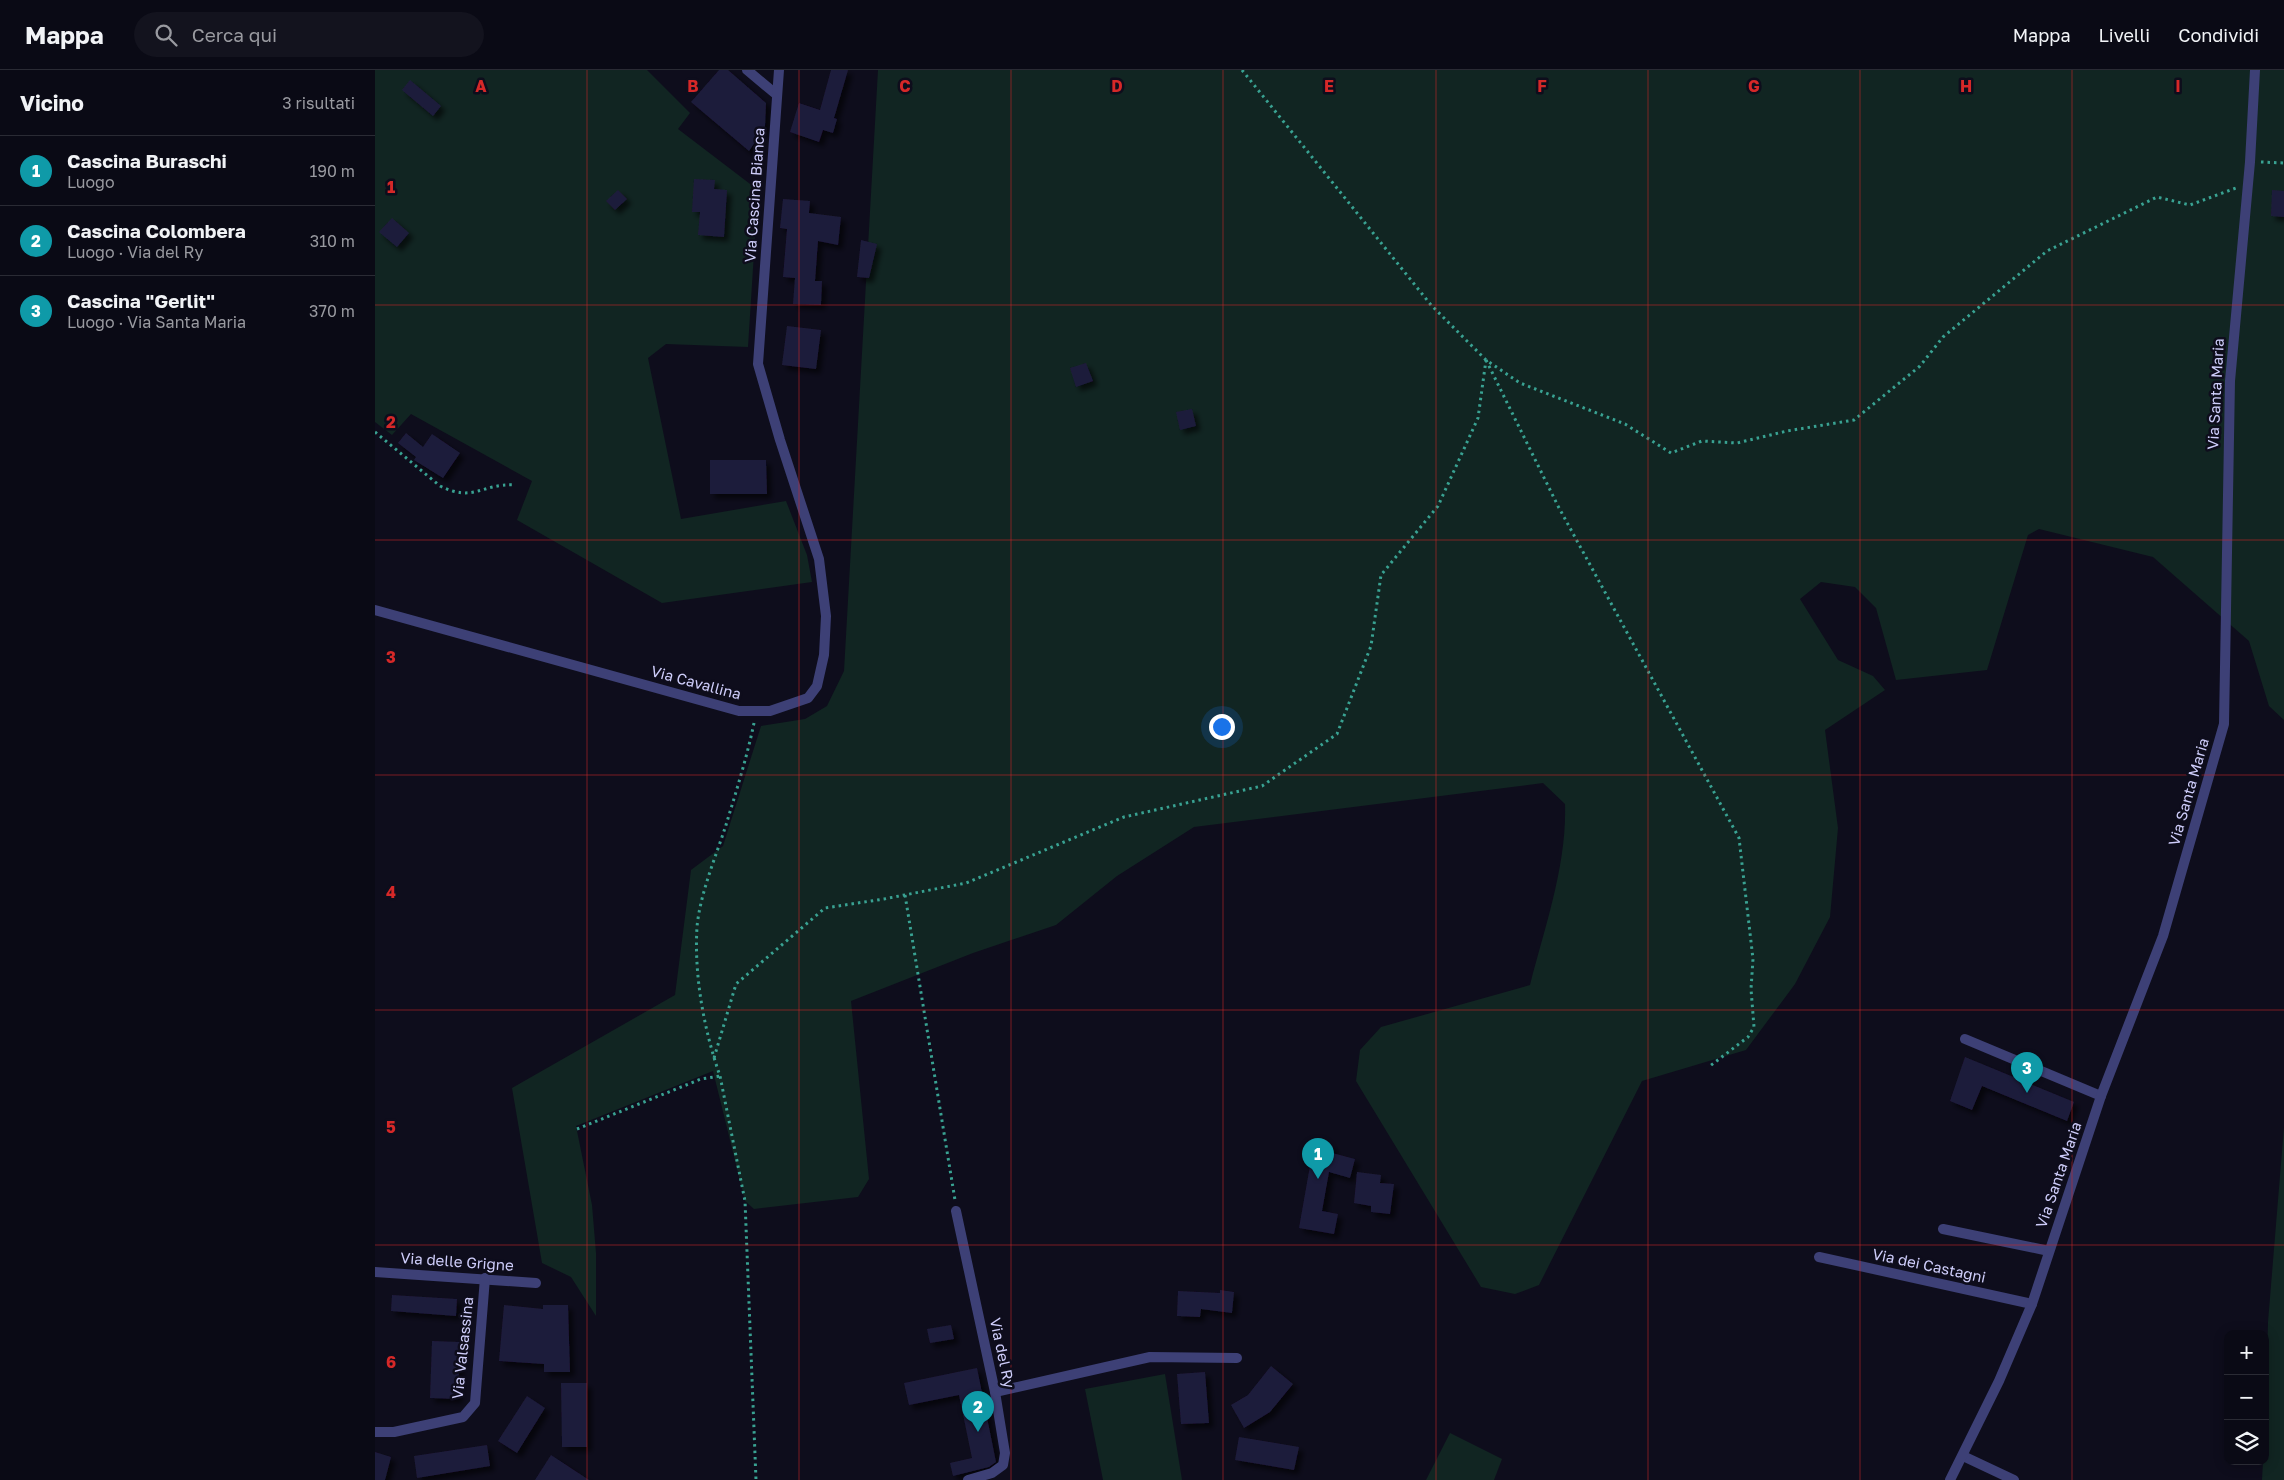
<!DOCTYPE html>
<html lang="it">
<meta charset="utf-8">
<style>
body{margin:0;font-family:"Golos Text",sans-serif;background:#13131e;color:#f1f3f6}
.controls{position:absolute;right:15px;bottom:15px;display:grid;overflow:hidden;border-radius:10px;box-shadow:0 2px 12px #0003}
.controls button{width:45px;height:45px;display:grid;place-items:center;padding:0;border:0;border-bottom:1px solid #2a2b34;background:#0a0a15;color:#f1f3f6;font:25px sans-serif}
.you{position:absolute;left:846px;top:656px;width:18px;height:18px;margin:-12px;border:4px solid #fff;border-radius:50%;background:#1a73e8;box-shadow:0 0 0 8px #1a73e833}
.badge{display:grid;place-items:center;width:32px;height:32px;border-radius:50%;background:#2563eb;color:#fff;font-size:16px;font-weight:700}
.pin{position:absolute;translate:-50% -41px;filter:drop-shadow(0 1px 2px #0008)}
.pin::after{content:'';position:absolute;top:26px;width:18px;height:15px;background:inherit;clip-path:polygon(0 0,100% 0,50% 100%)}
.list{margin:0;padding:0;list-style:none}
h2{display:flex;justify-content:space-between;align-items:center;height:65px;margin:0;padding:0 20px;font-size:21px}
h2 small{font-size:16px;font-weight:400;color:#999aa0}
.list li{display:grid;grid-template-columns:32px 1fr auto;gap:15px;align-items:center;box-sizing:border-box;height:70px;padding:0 20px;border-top:1px solid #2a2b34}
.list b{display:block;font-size:19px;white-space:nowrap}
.list p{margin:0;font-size:16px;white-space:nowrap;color:#999aa0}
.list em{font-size:16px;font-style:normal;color:#999aa0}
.icon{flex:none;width:28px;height:28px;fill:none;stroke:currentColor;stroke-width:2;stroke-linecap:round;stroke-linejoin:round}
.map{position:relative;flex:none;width:1909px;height:1410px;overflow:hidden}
header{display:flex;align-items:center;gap:30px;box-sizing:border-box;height:70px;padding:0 25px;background:#0a0a15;border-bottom:1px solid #2a2b34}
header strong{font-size:24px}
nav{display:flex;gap:28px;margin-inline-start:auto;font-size:18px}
.search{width:350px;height:45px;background:#13131e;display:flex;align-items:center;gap:12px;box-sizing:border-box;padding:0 18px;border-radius:28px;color:#999aa0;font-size:19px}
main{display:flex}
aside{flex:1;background:#0a0a15}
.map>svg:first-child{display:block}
.green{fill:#112522}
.building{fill:#1f1b3b;filter:url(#shadow)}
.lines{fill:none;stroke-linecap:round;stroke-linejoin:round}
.path{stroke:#39a292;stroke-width:3;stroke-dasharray:2.5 4;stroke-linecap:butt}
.service{stroke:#3d4076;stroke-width:10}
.minor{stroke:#3d4076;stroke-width:10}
.tertiary{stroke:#3d4076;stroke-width:10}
.grid{fill:none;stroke:#d62828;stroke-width:1;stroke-opacity:0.55}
.labels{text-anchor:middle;stroke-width:5;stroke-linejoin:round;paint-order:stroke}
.street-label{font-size:15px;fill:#cecdfa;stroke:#0e0d1c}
.grid-label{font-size:16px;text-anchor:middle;font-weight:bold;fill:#d62828;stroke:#0e0d1c;stroke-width:5;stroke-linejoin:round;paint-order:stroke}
</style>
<header>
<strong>Mappa</strong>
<div class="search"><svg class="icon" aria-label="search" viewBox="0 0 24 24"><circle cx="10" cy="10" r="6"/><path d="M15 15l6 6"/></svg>Cerca qui</div>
<nav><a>Mappa</a><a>Livelli</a><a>Condividi</a></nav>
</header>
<main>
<aside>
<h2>Vicino<small>3 risultati</small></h2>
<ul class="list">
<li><span class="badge" style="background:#0f9aa8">1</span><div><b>Cascina Buraschi</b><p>Luogo</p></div><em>190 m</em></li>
<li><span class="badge" style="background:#0f9aa8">2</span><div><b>Cascina Colombera</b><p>Luogo · Via del Ry</p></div><em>310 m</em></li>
<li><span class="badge" style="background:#0f9aa8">3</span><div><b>Cascina &quot;Gerlit&quot;</b><p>Luogo · Via Santa Maria</p></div><em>370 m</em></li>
</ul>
</aside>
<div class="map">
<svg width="1909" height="1410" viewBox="0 0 1909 1410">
<defs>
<filter id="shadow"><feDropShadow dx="4.5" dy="4.5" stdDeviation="2.5" flood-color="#0009"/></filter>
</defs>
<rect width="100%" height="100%" fill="#0e0d1c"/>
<g class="green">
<path d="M0,0H272L315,43L303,59L383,120L373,277L291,274L273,288L306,449L411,431L432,485L437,512L287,533L142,450L157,411L36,344L17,365L0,352Z"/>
<path d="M503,0H1909V650L1894,636L1874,571L1778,487L1664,459L1653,465L1612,600L1521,610L1501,538L1480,517L1446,512L1425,529L1463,590L1498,606L1510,620L1450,660L1463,758L1455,847L1420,914L1371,980L1267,1011L1164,1215L1140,1224L1106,1217L981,1011L985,980L1006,957L1155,915C1170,856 1192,795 1190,734L1168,713L819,757L742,806L681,855L598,883L476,931L494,1109L483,1127L379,1139L370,1131L338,1001L201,1056L217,1135L221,1183V1246L196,1207L167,1193L137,1018L300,925L316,800L348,776L386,656L430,649L452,636L469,601Z"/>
<path d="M1909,1057V1410H1887L1888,1391H1890L1893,1252Z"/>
<path d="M790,1304L807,1410H728L710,1319Z"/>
<path d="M1075,1363L1127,1389L1119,1410H1051Z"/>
</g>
<g class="building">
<path d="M344,0H353L391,33L390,57L374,81L316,32Z"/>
<path d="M456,0H473L459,48L462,49L458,63L448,60L444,72L415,62L424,33L445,40Z"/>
<path d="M35,10L66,36L58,46L27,20Z"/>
<path d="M319,109L340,110L339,119L352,120L349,167L323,165L325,142H317Z"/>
<path d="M243,120L252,129L240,140L231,131Z"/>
<path d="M1897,120L1909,121V147L1896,146Z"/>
<path d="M408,129L435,131L434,143L466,147L463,175L443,171L440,211H447L446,235L418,234L420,208L408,207L412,159L405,158Z"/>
<path d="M17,148L34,163L22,177L4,162Z"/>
<path d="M486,170L502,174L494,208L482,207Z"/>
<path d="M412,256L446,260L441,299L407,295Z"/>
<path d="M711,293L718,311L701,317L695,298Z"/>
<path d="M817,339L821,356L805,360L801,342Z"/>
<path d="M31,363L48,377L57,364L85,383L68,408L39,390L41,387L23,373Z"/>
<path d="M335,390H391L392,424H335Z"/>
<path d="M1590,987L1699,1032L1692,1051L1607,1016L1597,1040L1575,1031Z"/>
<path d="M939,1073L958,1076L957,1083L980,1089L975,1108L954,1102L947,1141L963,1144L959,1164L924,1158Z"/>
<path d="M982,1102L1006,1105L1005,1113L1019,1114L1015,1144L996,1142V1136L979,1133Z"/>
<path d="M845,1220L859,1222L857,1243L826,1239L825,1247L802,1246L803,1221L845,1223Z"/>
<path d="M17,1225L82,1229L81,1246L16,1241Z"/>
<path d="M129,1235L168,1239V1235H193L195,1302H169V1294L124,1291Z"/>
<path d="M576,1255L579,1269L555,1273L552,1259Z"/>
<path d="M57,1271L85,1272L83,1329L55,1328Z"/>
<path d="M896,1296L918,1314L895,1342L869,1358L856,1335L873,1325Z"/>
<path d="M602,1298L621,1392L614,1397L578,1406L575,1393L597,1388L584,1325L534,1335L529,1313Z"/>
<path d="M830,1302L834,1353L806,1354L802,1304Z"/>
<path d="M186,1313H212V1377H187Z"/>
<path d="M152,1326L170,1338L142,1383L123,1371Z"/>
<path d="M864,1367L924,1377L919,1400L860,1390Z"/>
<path d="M112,1375L115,1396L42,1408L39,1386Z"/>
<path d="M0,1382L16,1387L10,1410H0Z"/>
<path d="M176,1385L214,1410H160Z"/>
</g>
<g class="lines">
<g class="path">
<path d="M867,0L1056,235L1111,290L1145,313L1250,354L1296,383L1327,371L1362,373L1412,361L1479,350L1545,296L1568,267L1672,181L1782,127L1815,135L1861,118"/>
<path d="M1886,92L1909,93"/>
<path d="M1111,290L1183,436L1364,768L1378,889L1376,919L1379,957L1373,967L1335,996"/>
<path d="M0,362L65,416C100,433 106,413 140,415"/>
<path d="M379,653C372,687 361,722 351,755C341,786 325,824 322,857C319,906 329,960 345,1006L370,1131L381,1410"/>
<path d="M530,825L580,1130"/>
<path d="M339,988L361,914L450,838L509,829L591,813L749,747L887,716L962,664L996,576L1006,505L1063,436L1103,348L1111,290"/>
<path d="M202,1059L326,1009L345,1006"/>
</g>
<path class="service" d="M1590,969L1726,1026"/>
<g class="minor">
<path d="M372,0L402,25"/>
<path d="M0,540L364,641H395L433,628L442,616L449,585L451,546L444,489L405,370L383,294L404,0"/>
<path d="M581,1141L620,1322L630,1383L628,1395L617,1403L593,1410"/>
<path d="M1568,1159L1674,1181"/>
<path d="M1444,1187L1657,1234"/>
<path d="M0,1202L161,1213"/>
<path d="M620,1322L775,1287L862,1288"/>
<path d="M0,1362H19L88,1347L100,1333L110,1208"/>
<path d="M1588,1386L1639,1410"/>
</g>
<path class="tertiary" d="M1575,1410L1624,1311L1657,1234L1726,1026L1788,866L1849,654L1855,311L1875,92L1880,0"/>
</g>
<path class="grid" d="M212,0V1410M424,0V1410M636,0V1410M848,0V1410M1061,0V1410M1273,0V1410M1485,0V1410M1697,0V1410M0,235H1909M0,470H1909M0,705H1909M0,940H1909M0,1175H1909"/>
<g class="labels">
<g class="street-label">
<text transform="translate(380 125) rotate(-86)" y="5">Via Cascina Bianca</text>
<text transform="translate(1841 324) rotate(-87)" y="5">Via Santa Maria</text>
<text transform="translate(321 613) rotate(15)" y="5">Via Cavallina</text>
<text transform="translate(1814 722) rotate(-74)" y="5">Via Santa Maria</text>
<text transform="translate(1684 1105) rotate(-71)" y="5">Via Santa Maria</text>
<text transform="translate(82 1192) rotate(4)" y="5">Via delle Grigne</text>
<text transform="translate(1554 1196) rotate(12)" y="5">Via dei Castagni</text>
<text transform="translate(88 1278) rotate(-84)" y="5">Via Valsassina</text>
<text transform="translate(627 1283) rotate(78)" y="5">Via del Ry</text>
</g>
</g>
<g class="grid-label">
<text x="106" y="22">A</text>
<text x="318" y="22">B</text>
<text x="530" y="22">C</text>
<text x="742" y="22">D</text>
<text x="954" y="22">E</text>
<text x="1167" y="22">F</text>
<text x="1379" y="22">G</text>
<text x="1591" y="22">H</text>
<text x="1803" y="22">I</text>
<text x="16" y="123">1</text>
<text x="16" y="358">2</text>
<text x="16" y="593">3</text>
<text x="16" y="828">4</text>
<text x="16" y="1063">5</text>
<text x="16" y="1298">6</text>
</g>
</svg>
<div class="controls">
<button>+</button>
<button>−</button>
<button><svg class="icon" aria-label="layers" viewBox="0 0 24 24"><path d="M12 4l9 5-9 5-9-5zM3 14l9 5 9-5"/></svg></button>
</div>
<div class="you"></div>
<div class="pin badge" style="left:943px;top:1109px;background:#0f9aa8">1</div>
<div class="pin badge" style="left:603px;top:1362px;background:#0f9aa8">2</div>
<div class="pin badge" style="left:1652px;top:1023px;background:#0f9aa8">3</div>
</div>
</main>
